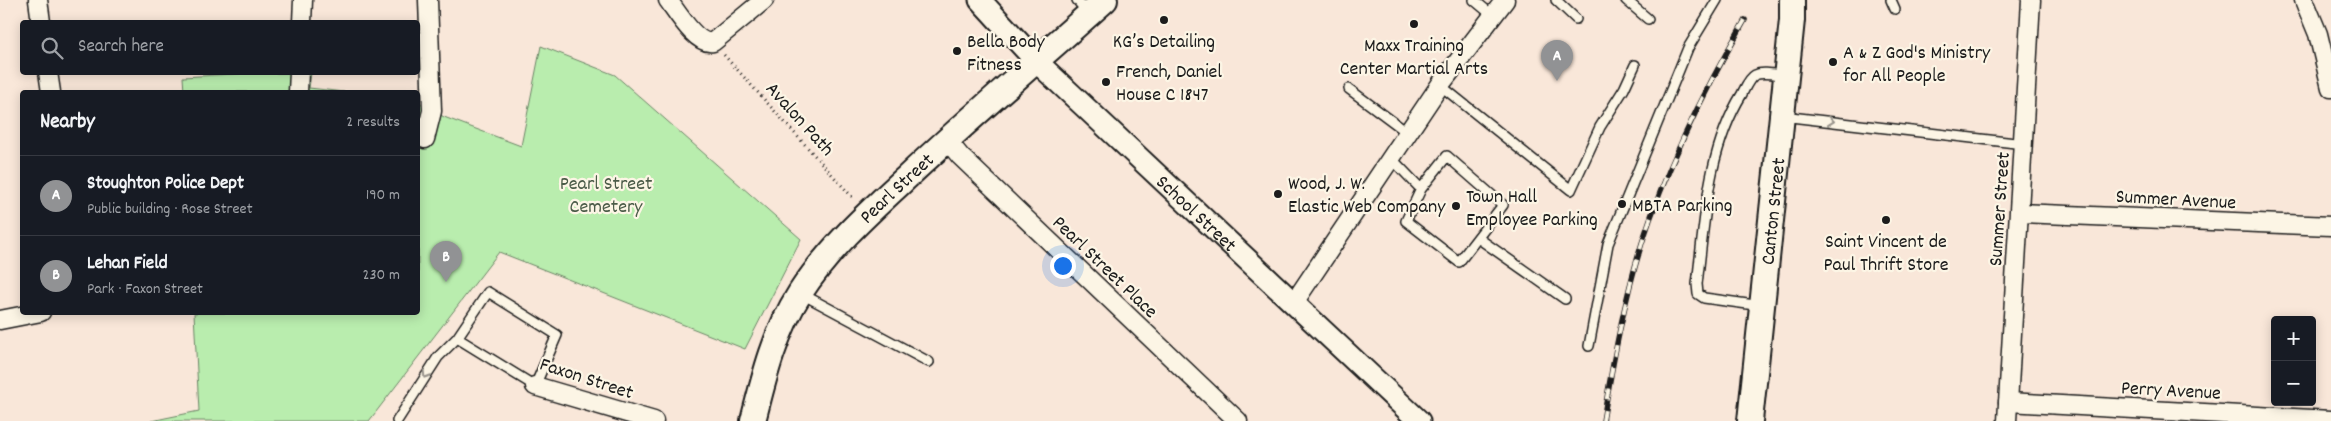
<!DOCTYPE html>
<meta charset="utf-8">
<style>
body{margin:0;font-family:Dekko,sans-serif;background:#20242c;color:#f1f3f6}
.controls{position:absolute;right:15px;bottom:15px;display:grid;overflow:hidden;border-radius:5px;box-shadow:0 2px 12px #0003}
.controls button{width:45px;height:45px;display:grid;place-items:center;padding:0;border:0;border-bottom:1px solid #363941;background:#171b24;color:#f1f3f6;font:25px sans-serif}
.you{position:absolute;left:1062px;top:265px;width:18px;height:18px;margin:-12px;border:4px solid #fff;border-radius:50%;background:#1a73e8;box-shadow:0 0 0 8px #1a73e833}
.badge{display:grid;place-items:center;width:32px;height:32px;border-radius:50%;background:#919294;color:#fff;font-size:16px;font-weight:700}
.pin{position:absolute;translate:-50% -41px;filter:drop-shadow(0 1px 2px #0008)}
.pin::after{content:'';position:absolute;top:26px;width:18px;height:15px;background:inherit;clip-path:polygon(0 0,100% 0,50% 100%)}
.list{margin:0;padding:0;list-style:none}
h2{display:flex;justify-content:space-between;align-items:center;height:65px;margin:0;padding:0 20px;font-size:21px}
h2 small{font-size:16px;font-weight:400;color:#9ea1a6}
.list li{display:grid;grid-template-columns:32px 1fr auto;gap:15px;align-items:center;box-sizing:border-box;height:80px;padding:0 20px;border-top:1px solid #363941}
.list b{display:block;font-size:19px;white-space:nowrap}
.list p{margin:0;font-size:16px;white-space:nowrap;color:#9ea1a6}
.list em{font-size:16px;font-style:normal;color:#9ea1a6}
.icon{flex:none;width:28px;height:28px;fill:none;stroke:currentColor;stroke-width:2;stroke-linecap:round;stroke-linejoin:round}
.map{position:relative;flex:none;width:2331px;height:421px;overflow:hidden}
.search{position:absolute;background:#171b24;box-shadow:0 2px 12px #0003;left:20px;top:20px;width:400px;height:55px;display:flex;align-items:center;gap:12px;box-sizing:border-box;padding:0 18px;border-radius:5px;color:#9ea1a6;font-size:19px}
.panel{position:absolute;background:#171b24;box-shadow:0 2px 12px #0003;left:20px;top:90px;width:400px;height:225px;border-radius:5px}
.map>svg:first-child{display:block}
.green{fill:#b9edae;stroke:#6a8465}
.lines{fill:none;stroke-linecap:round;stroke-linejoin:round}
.service-casing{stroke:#1c1c1c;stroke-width:12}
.minor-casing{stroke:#1c1c1c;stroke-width:21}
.tertiary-casing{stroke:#1c1c1c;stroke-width:25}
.secondary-casing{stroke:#1c1c1c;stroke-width:28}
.path{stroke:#1c1c1c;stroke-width:3;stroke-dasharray:1 4;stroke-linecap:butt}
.service{stroke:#fcf5e5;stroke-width:9}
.minor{stroke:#fcf5e5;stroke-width:18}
.tertiary{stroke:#fcf5e5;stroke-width:21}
.secondary{stroke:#fcf5e5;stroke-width:24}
.rail-casing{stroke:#1c1c1c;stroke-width:5.5}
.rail{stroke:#fcf5e5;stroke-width:4;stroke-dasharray:11;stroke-linecap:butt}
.oneway{stroke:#97938b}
.poi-dot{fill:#1c1c1c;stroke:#fcf5e5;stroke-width:2}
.labels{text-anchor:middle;stroke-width:4.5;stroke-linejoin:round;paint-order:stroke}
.poi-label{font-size:20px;fill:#1c1c1c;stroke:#fcf5e5;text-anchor:start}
.street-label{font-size:20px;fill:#1c1c1c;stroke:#fcf5e5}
.park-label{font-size:20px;fill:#4b5b48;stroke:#fcf5e5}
</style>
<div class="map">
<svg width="2331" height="421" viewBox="0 0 2331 421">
<rect width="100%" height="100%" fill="#f9e7d9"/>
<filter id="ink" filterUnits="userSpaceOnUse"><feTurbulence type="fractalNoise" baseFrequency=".02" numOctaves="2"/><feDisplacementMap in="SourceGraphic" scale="10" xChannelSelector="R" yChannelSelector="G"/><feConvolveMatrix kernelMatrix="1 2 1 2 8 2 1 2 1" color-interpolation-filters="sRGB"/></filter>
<g filter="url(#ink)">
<g class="green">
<path d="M541,46L615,75L801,239L745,349L499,252L369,421H151L199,411L194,313L418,312V102L444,117L521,146Z"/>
<path d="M250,73H311L309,88L344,92H184L183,77Z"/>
</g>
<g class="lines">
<defs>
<g id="service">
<path d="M1077,0L1088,13"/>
<path d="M1474,0L1492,15"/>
<path d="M1556,0L1576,19"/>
<path d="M1626,0L1648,19"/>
<path d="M1891,0L1895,9"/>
<path d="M1440,85L1571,190L1600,127L1624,89L1635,65"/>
<path d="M1349,89L1408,133"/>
<path d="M1782,116L2024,144"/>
<path d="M1391,158L1421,189L1447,156L1503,205L1459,262L1406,221L1421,189"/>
<path d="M1478,238L1565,299"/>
<path d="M800,293L929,362"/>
<path d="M1762,306L1704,298L1698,294L1697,284C1705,219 1707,151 1742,94C1745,88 1749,78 1755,75C1763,71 1777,75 1786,76"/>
<path d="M1589,346L1608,244L1688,48L1717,0"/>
<path d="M397,421L438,357L457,338L488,292L557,335L535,386L457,338"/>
</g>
<g id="minor">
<path d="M38,0L41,22"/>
<path d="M668,0C677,12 697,46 713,42L764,0"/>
<path d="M2304,0L2318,34L2331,88"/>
<path d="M302,22L303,0"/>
<path d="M48,72L51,92"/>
<path d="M298,92L299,72"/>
<path d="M425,139L432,111L428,0"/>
<path d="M947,140L960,156L1238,421"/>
<path d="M2020,213L2331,226"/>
<path d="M1293,304L1440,85L1505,0"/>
<path d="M0,320L41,312"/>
<path d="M535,386L654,421"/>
<path d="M2008,402L2331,420"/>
<path d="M2007,421L2031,0"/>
</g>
<g id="tertiary">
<path id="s1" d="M980,0L1036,61L1419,421"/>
</g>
<g id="secondary">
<path id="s2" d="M753,421C764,377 775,332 800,293C829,248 868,213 907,177C972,116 1039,59 1105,0"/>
<path id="s3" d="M1750,421L1792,20V0"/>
</g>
</defs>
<use href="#service" class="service-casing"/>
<use href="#minor" class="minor-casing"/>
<use href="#tertiary" class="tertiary-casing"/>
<use href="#secondary" class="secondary-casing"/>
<path class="path" d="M724,55L854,199"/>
<use href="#service" class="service"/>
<use href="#minor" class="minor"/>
<use href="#tertiary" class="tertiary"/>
<use href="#secondary" class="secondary"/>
<defs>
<path id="rail" d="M1603,421C1613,361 1624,301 1642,243C1667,165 1704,91 1745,20"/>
</defs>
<use href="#rail" class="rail-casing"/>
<use href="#rail" class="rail"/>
</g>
<defs><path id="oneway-chevron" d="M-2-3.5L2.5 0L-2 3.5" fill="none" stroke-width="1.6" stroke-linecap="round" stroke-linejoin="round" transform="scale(1.25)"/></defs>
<g class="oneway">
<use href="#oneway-chevron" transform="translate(1831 121) rotate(7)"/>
<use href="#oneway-chevron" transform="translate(426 375) rotate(123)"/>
</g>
</g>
<g class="poi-dot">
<circle cx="1164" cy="20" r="5"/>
<circle cx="1414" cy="24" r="5"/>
<circle cx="957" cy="51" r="5"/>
<circle cx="1833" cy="62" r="5"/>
<circle cx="1106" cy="82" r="5"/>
<circle cx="1278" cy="194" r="5"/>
<circle cx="1622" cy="204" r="5"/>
<circle cx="1456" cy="206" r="5"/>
<circle cx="1886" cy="220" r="5"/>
</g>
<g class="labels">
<g class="poi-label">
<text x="967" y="47">Bella Body<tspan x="967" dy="23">Fitness</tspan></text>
<text x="1164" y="47" text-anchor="middle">KG’s Detailing</text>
<text x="1414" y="51" text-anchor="middle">Maxx Training<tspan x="1414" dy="23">Center Martial Arts</tspan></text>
<text x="1843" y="58">A &amp; Z God's Ministry<tspan x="1843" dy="23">for All People</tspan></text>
<text x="1116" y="77">French, Daniel<tspan x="1116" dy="23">House C 1847</tspan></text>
<text x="1288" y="189">Wood, J. W.<tspan x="1288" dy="23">Elastic Web Company</tspan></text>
<text x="1466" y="202">Town Hall<tspan x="1466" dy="23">Employee Parking</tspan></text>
<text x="1632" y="211">MBTA Parking</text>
<text x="1886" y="247" text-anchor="middle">Saint Vincent de<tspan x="1886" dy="23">Paul Thrift Store</tspan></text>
</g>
<g class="street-label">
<text transform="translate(801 118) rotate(48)" y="7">Avalon Path</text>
<text dy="7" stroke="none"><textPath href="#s2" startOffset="280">Pearl Street</textPath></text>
<text transform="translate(2176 198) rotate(3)" y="7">Summer Avenue</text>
<text transform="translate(1998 209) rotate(-86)" y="7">Summer Street</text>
<text dy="7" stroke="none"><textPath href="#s3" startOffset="211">Canton Street</textPath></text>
<text dy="7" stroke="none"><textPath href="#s1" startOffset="304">School Street</textPath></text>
<text transform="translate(1106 266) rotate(44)" y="7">Pearl Street Place</text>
<text transform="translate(587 377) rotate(18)" y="7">Faxon Street</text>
<text transform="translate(2171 389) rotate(3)" y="7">Perry Avenue</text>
</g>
<g class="park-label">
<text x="606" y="189">Pearl Street<tspan x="606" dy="23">Cemetery</tspan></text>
</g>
</g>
</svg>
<div class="controls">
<button>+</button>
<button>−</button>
</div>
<div class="you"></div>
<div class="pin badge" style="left:1557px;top:81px">A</div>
<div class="pin badge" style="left:446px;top:282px">B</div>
<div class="search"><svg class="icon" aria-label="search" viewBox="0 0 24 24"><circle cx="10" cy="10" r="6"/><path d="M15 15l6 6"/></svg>Search here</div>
<section class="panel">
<h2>Nearby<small>2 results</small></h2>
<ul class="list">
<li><span class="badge">A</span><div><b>Stoughton Police Dept</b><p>Public building · Rose Street</p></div><em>190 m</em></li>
<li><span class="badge">B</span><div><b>Lehan Field</b><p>Park · Faxon Street</p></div><em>230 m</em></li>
</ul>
</section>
</div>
